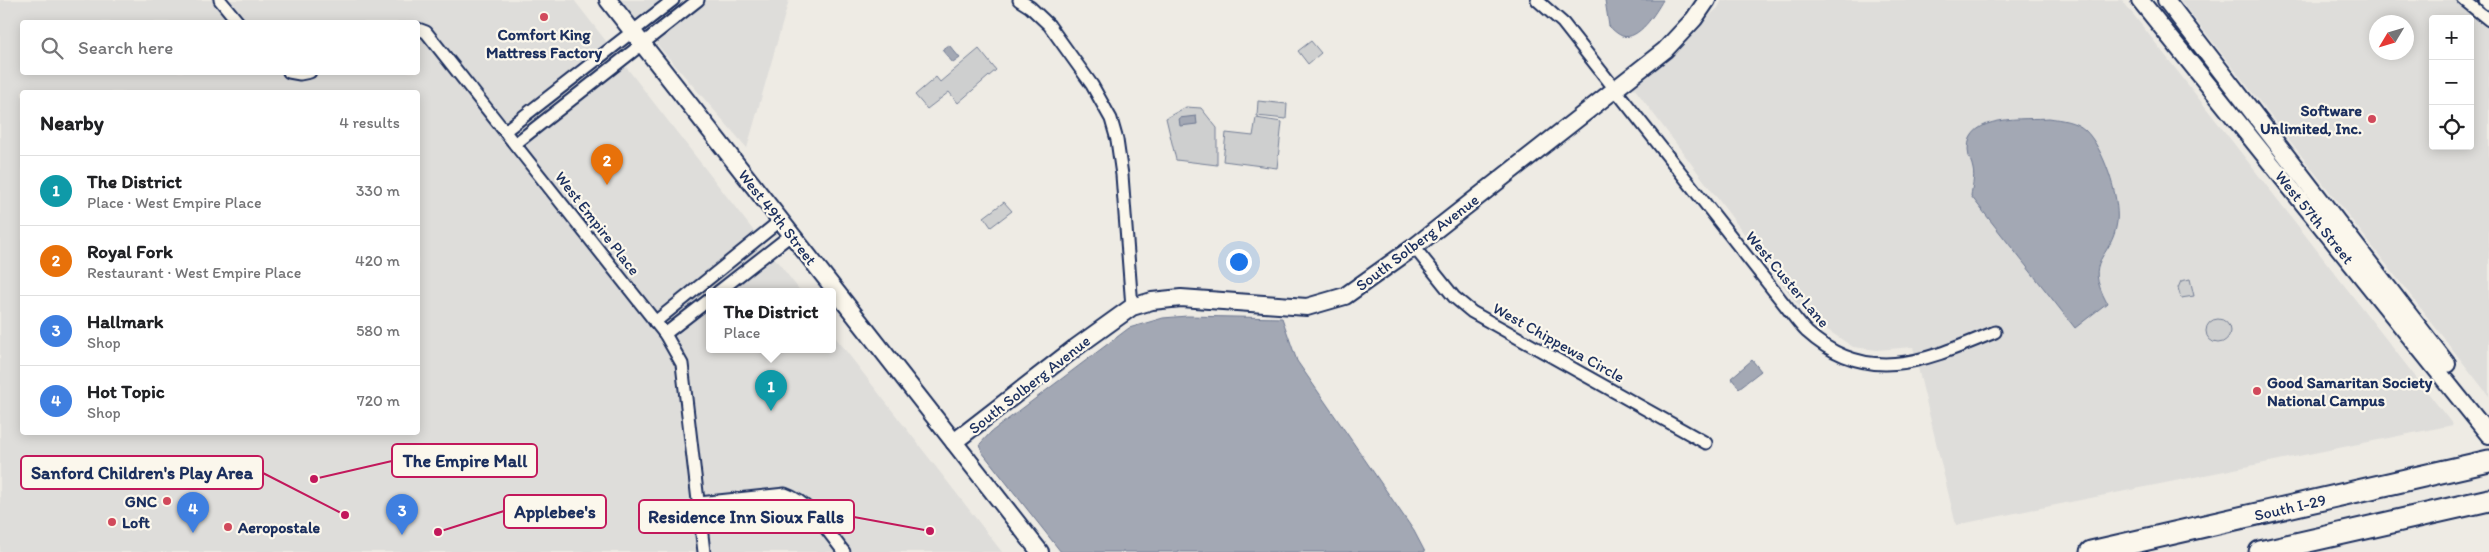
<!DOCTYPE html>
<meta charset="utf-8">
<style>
body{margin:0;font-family:Itim,sans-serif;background:#f6f6f6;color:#202124}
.controls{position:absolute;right:15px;top:15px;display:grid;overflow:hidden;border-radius:5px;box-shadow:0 2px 12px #0003}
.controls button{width:45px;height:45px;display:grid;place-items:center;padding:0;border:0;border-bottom:1px solid #e0e0e0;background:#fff;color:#202124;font:25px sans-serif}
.compass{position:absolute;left:2369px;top:15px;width:45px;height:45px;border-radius:50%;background:#fff;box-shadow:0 2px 12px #0003;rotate:232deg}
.you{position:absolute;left:1238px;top:261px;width:18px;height:18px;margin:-12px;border:4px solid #fff;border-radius:50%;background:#1a73e8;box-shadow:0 0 0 8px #1a73e833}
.badge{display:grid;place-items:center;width:32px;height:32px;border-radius:50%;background:#0f766e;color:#fff;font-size:16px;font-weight:700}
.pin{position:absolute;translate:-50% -41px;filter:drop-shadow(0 1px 2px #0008)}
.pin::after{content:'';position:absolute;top:26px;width:18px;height:15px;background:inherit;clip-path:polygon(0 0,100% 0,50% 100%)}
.popup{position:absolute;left:706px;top:288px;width:130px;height:65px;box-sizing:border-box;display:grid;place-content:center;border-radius:5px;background:#fff;filter:drop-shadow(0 1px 4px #0005);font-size:16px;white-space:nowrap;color:#757577}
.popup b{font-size:19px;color:#202124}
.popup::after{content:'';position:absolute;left:50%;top:100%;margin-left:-10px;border:10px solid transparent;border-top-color:#fff}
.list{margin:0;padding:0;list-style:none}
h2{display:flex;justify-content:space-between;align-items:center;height:65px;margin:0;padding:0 20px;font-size:21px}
h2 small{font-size:16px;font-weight:400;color:#757577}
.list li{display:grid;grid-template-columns:32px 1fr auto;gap:15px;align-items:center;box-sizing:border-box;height:70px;padding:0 20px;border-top:1px solid #e0e0e0}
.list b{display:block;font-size:19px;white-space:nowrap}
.list p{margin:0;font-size:16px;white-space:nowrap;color:#757577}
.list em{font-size:16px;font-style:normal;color:#757577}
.icon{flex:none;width:28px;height:28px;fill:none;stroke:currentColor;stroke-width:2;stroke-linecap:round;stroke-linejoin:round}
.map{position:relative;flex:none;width:2489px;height:552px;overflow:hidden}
.search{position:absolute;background:#fff;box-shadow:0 2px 12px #0003;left:20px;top:20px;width:400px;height:55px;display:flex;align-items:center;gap:12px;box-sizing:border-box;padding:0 18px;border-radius:5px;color:#757577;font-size:19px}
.panel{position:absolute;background:#fff;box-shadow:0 2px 12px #0003;left:20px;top:90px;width:400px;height:345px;border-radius:5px}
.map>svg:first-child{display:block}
.built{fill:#deddda;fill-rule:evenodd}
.green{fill:#cecfcf;stroke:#747f96}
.water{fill:#a3a8b4;stroke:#6d7892}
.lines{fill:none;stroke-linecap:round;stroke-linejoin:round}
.street-casing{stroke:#1b2f5e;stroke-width:15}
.secondary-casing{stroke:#1b2f5e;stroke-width:20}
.highway-casing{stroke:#1b2f5e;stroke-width:25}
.street{stroke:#fbf7ec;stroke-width:11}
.secondary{stroke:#fbf7ec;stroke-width:16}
.highway{stroke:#fbf7ec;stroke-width:21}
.poi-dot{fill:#d1495b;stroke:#fbf7ec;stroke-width:2}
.labels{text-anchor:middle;stroke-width:4.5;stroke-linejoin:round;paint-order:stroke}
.poi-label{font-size:16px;font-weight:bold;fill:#1b2f5e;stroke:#fbf7ec;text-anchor:start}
.street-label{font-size:16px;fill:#1b2f5e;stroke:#fbf7ec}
.leader{fill:none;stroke:#c2185b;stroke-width:2}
.callout-dot{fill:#c2185b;stroke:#fbf7ec;stroke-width:2}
.callout{fill:#fbf7ec;stroke:#c2185b;stroke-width:2}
.callout-label{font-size:18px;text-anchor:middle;font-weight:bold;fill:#1b2f5e}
</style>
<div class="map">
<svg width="2489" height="552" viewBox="0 0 2489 552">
<rect width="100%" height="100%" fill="#eeebe4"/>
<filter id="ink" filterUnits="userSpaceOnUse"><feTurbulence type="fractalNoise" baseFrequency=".02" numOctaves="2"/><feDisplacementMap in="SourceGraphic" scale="10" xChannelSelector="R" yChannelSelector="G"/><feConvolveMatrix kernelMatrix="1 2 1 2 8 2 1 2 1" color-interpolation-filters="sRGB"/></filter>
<g filter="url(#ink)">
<g class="built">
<path d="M0,0H574L801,292H710V350H832V333L1002,552H0ZM22,22H418V72H22ZM22,92H418V432H22Z"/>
<path d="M619,0H789L747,148L634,18Z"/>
<path d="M1722,0H2122L2453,425L1956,525L1913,347L1877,350L1853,347L1820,325L1798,305L1631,84L1718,8Z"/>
<path d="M2180,0H2489V396ZM2433,19H2470V146H2433ZM2376,22H2406V52H2376Z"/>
</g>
<g class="green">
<path d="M1311,41L1321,53L1308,64L1298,51Z"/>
<path d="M979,49L996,70L958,103L949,92L927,109L915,95L936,77L940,82Z"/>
<path d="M1258,101L1287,104L1286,119L1257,116Z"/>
<path d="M1186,107L1201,108L1217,128V165L1176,160L1166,118Z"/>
<path d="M1256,118L1282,122L1277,168L1223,161L1226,133L1253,136Z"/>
<path d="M1004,202L1012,211L991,227L984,217Z"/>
<path d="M2190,279L2194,296L2181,298L2178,288L2181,281Z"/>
<circle cx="2218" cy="331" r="12"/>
</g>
<g class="water">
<path d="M1605,0H1663C1656,12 1639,41 1622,36C1617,34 1612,29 1609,26Z"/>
<path d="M949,45L960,58L953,63L942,50Z"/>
<path d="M1196,116L1197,124L1180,126L1179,118Z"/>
<path d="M2049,118C2062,120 2075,121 2085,130C2103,147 2120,197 2117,222C2112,260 2082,257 2107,303L2075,328L1971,196C1972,187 1975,177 1973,169C1972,162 1968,157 1968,150C1967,113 2025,120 2049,118Z"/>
<path d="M1187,316L1282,318L1297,361L1414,531L1425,552H1061L982,452L980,444L991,432L1129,328L1163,318Z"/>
<path d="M1752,360L1761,371L1739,388L1731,378Z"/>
</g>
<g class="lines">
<defs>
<g id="street">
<path d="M220,0L238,22"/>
<path d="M1019,0L1030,7L1049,25L1092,85L1111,119L1117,140L1122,175L1132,307"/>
<path d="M1537,0L1563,23L1785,305C1792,314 1799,324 1807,332C1869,388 1929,359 1995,332"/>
<path d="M2464,0L2489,20"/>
<path d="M2485,0L2489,4"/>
<path d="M418,29L426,32L665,334L682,364L704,552"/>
<path d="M289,72L300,74L310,72"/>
<path d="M505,131L673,0"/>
<path d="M515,144L698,0"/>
<path d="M1414,247L1454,297L1472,312L1706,443"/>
<path d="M718,292L792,234"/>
<path d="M655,322L781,220"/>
<path d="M665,334L710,299"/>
<path d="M699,503L785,494C811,503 827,531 844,552"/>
</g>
<g id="secondary">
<path d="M608,0L1040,552"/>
<path d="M2140,0L2489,435"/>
<path d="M2166,0L2447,364"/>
<path d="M954,442L1075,348L1132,307L1152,301L1181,298L1307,307L1345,296L1414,247L1665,50L1694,19L1707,0"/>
</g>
<g id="highway">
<path d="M2091,552L2489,461"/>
<path d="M2260,552L2489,500"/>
</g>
</defs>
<use href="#street" class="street-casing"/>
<use href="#secondary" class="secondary-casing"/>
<use href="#highway" class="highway-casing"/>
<use href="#street" class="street"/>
<use href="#secondary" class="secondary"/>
<use href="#highway" class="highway"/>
</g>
</g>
<g class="poi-dot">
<circle cx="544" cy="17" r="5"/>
<circle cx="2372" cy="119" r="5"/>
<circle cx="2257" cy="391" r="5"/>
<circle cx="167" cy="501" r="5"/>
<circle cx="112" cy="522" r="5"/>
<circle cx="228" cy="527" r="5"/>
</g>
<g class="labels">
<g class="poi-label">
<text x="544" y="40" text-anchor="middle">Comfort King<tspan x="544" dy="18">Mattress Factory</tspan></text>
<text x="2362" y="116" text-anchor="end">Software<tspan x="2362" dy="18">Unlimited, Inc.</tspan></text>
<text x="2267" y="388">Good Samaritan Society<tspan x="2267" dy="18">National Campus</tspan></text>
<text x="157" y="507" text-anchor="end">GNC</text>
<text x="122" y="528">Loft</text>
<text x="238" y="533">Aeropostale</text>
</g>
<g class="street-label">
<text transform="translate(778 217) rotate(52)" y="6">West 49th Street</text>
<text transform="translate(2315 217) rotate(51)" y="6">West 57th Street</text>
<text transform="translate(598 223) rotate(52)" y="6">West Empire Place</text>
<text transform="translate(1417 242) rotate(-37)" y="6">South Solberg Avenue</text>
<text transform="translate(1788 279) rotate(50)" y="6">West Custer Lane</text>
<text transform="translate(1559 342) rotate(29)" y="6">West Chippewa Circle</text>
<text transform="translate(1029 384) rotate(-38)" y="6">South Solberg Avenue</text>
<text transform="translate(2290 507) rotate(-13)" y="6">South I-29</text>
</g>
</g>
<path class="leader" d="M314 479L392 461M345 515L263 473M438 532L504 511M930 531L854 517"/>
<g class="callout-dot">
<circle cx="314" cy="479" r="5"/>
<circle cx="345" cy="515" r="5"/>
<circle cx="438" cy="532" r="5"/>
<circle cx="930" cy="531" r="5"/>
</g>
<g class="callout">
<rect x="392" y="444" width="145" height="33" rx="5"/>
<rect x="21" y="456" width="242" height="33" rx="5"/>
<rect x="504" y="495" width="102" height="33" rx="5"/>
<rect x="639" y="500" width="215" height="33" rx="5"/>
</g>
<g class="callout-label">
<text x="465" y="467">The Empire Mall</text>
<text x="142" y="479">Sanford Children's Play Area</text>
<text x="555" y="518">Applebee's</text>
<text x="746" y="523">Residence Inn Sioux Falls</text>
</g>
</svg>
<div class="controls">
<button>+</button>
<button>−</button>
<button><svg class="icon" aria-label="locate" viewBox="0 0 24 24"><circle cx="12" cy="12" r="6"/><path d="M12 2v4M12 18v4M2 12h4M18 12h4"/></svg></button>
</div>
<svg class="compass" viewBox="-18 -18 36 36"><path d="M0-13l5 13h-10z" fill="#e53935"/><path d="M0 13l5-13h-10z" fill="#757577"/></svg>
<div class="you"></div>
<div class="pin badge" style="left:771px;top:411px;background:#0f9aa8">1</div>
<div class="popup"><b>The District</b>Place</div>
<div class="pin badge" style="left:607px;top:185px;background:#e8710a">2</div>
<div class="pin badge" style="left:402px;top:535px;background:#3f7fe0">3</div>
<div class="pin badge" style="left:193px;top:533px;background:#3f7fe0">4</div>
<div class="search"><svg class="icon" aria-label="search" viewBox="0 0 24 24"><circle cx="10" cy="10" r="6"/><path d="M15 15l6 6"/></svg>Search here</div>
<section class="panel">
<h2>Nearby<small>4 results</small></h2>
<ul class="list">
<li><span class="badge" style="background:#0f9aa8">1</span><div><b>The District</b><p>Place · West Empire Place</p></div><em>330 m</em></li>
<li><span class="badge" style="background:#e8710a">2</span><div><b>Royal Fork</b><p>Restaurant · West Empire Place</p></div><em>420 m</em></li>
<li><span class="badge" style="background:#3f7fe0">3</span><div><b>Hallmark</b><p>Shop</p></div><em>580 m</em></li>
<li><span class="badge" style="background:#3f7fe0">4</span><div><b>Hot Topic</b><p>Shop</p></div><em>720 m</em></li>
</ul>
</section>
</div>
